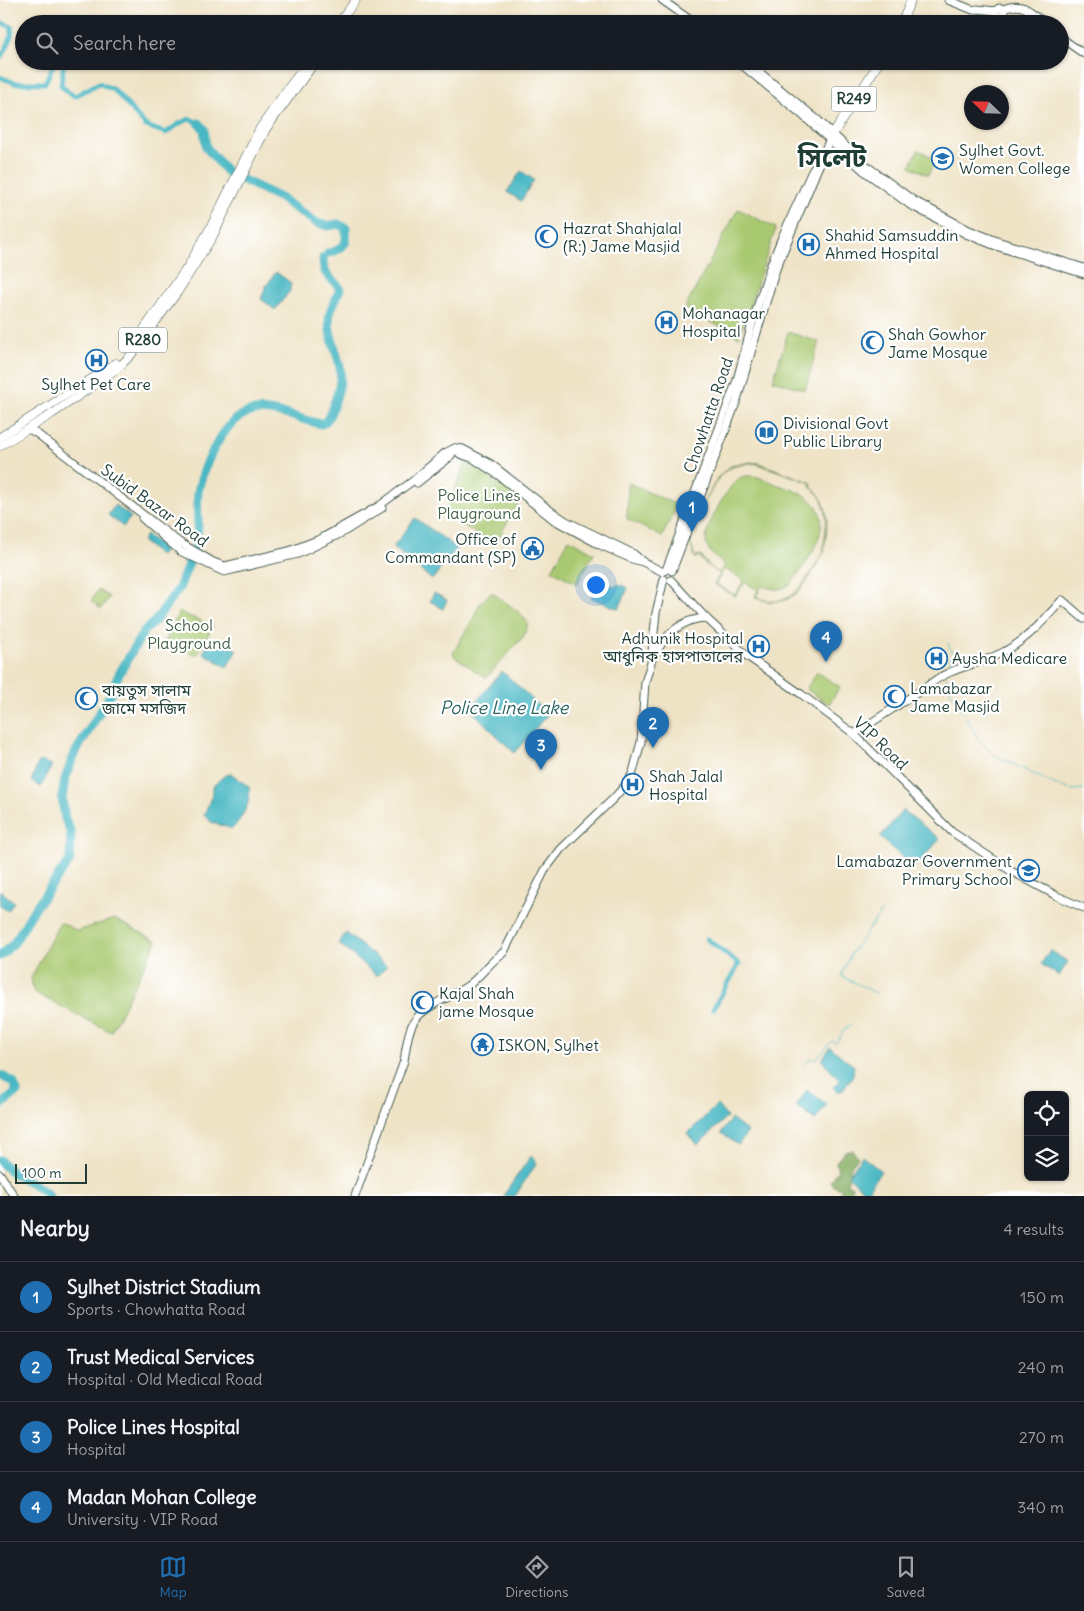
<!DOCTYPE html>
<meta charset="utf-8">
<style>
body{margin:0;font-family:Delius,"Noto Sans Bengali",sans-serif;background:#20242c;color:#f1f3f6}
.controls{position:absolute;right:15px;bottom:15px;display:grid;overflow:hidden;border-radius:8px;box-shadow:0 1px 4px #0004}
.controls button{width:45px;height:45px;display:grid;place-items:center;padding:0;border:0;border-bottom:1px solid #363941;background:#171b24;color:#f1f3f6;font:25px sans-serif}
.compass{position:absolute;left:964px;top:85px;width:45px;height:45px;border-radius:50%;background:#171b24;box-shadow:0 1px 4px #0004;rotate:293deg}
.scale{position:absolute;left:15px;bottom:12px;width:72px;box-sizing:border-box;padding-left:5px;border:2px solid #1f3d34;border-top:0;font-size:14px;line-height:18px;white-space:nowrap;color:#1f3d34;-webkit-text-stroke:4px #fff;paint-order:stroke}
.you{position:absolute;left:595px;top:584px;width:18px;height:18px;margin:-12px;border:4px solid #fff;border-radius:50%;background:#1a73e8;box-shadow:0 0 0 8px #1a73e833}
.badge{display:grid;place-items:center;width:32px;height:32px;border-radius:50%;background:#1f6fb2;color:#fff;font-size:16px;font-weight:700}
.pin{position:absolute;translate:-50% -41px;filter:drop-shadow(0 1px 2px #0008)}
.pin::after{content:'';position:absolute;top:26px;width:18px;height:15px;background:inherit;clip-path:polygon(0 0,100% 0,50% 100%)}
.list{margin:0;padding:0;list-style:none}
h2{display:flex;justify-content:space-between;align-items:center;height:65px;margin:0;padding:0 20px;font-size:21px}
h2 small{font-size:16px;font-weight:400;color:#9ea1a6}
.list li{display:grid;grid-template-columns:32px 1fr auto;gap:15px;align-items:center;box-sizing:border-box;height:70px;padding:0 20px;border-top:1px solid #363941}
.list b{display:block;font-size:19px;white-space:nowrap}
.list p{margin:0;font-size:16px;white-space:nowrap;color:#9ea1a6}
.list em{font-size:16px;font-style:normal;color:#9ea1a6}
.icon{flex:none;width:28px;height:28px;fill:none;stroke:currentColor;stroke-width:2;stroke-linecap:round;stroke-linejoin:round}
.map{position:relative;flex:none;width:1084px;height:1196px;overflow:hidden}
.search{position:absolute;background:#171b24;box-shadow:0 1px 4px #0004;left:15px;right:15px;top:15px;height:55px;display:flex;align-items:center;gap:12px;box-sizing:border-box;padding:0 18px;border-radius:28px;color:#9ea1a6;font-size:19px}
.sheet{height:345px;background:#171b24}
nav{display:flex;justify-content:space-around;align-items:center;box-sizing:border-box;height:70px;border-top:1px solid #363941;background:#171b24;font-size:14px;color:#9ea1a6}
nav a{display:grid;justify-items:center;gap:2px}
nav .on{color:#1f6fb2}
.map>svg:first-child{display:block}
.green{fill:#a9c971;stroke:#648352;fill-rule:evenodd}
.forest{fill:#86ad63;stroke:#52754c}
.water{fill:#4ab8c4;stroke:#347a7c}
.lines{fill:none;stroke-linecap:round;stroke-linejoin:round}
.stream{stroke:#4ab8c4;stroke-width:1}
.canal{stroke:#4ab8c4;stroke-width:5}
.river{stroke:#4ab8c4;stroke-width:9}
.secondary-casing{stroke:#3e564a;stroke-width:9}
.primary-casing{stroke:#3e564a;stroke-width:9}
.secondary{stroke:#fff;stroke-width:7}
.primary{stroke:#fff;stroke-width:8}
.labels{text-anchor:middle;stroke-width:4.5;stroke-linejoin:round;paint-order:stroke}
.shield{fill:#fff;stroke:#627771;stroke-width:1}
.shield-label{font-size:15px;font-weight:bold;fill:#1f3d34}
.poi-label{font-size:16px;fill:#1f3d34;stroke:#fff;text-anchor:start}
.street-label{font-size:16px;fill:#1f3d34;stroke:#fff}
.park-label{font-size:16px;fill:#426043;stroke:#fff}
.water-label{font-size:18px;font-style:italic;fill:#2c625f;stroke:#fff}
.town-label{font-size:26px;font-weight:bold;fill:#1f3d34;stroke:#fff}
</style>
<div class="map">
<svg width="1084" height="1196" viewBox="0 0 1084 1196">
<rect width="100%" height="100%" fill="#fff"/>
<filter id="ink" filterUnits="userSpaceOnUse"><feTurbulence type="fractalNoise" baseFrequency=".02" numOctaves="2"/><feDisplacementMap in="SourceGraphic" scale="10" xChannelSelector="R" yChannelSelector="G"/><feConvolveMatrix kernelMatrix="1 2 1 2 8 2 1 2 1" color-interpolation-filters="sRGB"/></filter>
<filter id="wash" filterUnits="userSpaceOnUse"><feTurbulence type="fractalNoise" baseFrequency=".0096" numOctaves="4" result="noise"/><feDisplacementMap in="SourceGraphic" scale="20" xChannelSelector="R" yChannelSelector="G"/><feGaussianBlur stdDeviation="1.12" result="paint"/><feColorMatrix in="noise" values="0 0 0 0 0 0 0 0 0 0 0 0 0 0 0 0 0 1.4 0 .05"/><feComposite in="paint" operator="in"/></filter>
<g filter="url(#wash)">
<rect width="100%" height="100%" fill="#efe3c6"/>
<g class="green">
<path d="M918,150L936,159L928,175L910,166Z"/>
<path d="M738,209L776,228L739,337L685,308Z"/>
<path d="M788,332L819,342L805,390L773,380Z"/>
<path d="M466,462L521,499L494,545L447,515V509Z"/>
<path d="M750,462L759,463L812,483L811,487C831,501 828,527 824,548L825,550C808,580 795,614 755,597L758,590L745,582L735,597L714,584L720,574L704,563L700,556L695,558L690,543L693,526L717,478L731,466ZM749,463L758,464L811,483L810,487C831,500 827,528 823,548L824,551C808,576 792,616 756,596L762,586C774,590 780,591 791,584C806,563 838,524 811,500C802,492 788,488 776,484C766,480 751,472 740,478C728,485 705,526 706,541C707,551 716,559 724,564L719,573L710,567L700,555L695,557L690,542L691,537L697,518L714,485L722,473L732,467ZM724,569L744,580L735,595L716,584Z"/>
<path d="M628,483L677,505L662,537L627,519Z"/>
<path d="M569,539L594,553L577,584L552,570Z"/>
<path d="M98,590L109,597L101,609L91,601Z"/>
<path d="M490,593H493L520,613L528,623L524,636L486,678L454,656L453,653L473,618L480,603Z"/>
<path d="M179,612L213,626L197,655L165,642Z"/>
<path d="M817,672L840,687L829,704L806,689Z"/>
<path d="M114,919L157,941L111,1032L37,994L33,990L31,978L60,922L77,931Z"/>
</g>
<path class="forest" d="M852,1150L858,1157L851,1166L847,1185L852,1186L851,1193L839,1195L842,1189L833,1186L830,1181L835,1174L838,1172L836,1162L845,1151Z"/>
<g class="water">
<path d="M521,171L534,180L521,201L507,192Z"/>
<path d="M276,272L291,283L290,291L275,310L261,299L266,286Z"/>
<path d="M115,505L131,517L123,527L108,515Z"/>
<path d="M415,518L457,548L432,580L393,547Z"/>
<path d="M146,535L166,549L160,556L143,542L142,541Z"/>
<path d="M599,580L616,587L618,584L628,588L619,609L591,598Z"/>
<path d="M434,593L447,600L443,609L430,601Z"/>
<path d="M211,639L226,643L237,650L227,667L203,653Z"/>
<path d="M502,671L548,714L514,753L470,709Z"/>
<path d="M39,761L52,765L41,787L31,781Z"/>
<path d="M232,774L249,787C252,802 242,818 232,829L211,822L204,815L213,792V786L225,775Z"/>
<path d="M903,810L940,839L914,868L880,837Z"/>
<path d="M0,890L14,902L8,911L0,906Z"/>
<path d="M346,933L387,966L377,976L338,943Z"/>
<path d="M1050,950L1068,962L1059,976L1041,964Z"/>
<path d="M830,1047L854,1066L853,1075L842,1091H837L833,1087L840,1081L822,1060Z"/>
<path d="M807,1090L827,1104L815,1120L796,1106Z"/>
<path d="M717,1105L727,1117L698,1145L687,1134Z"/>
<path d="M731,1119L748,1132L738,1145L721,1133Z"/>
<path d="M862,1156L881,1171L866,1193L848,1176Z"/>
<path d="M530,1157H533L537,1163L515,1196H503Z"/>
</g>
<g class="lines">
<g class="stream">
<path d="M948,643L952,653L948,671"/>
<path d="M947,677L946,682L979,740L994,755L1056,785L1071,790L1084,789"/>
<path d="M876,993L841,976L852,952L882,911"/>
<path d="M804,1066L811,1058L814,1060C820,1056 827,1046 832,1041L836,1043L845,1029L852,1025"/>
</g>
<g class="canal">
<path d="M0,22L12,27C12,39 7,49 0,58"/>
<path d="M64,61L61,85L69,93L75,96L99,83L114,90L146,126L166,133L180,123L190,119L199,123"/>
<path d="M0,77L15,83H45L55,61"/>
<path d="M707,939L739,964L713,1009"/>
</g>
<g class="river">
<path d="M199,123L204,129L206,147L227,172L280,198L317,223L327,226L338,224L346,228V242C341,249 336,252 328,253"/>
<path d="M196,546C196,538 198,531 198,523C198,513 197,503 198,492C203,466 225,415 254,411C277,408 300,420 322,424C328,421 330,415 332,409C337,397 342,380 340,367C337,350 326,331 330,313C332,305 338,297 340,288C330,276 323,277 323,258"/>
<path d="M0,956L14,943L35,908L70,860L71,832L65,819L62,798L65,779L75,753L109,697L119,674L144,631L155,621L179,588L190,560"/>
<path d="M0,1075L13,1082L17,1092L0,1106"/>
<path d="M0,1160C12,1178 35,1180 49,1196"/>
</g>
</g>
</g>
<g filter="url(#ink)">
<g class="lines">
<defs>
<g id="secondary">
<path d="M662,0L696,24"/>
<path d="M948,0L973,10L977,9L996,11"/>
<circle cx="1000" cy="12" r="4"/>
<path d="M1003,9C1023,1 1031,11 1045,24"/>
<path d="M1060,37L1084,54"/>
<path d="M737,61L800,113L864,171L910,205L966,234L996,246L1084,274"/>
<path d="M746,61L819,121L867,166L913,200L969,230L997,241L1084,268"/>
<path d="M28,429L36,433L179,542L213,562L225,566L289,551L320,539L379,506L414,480L445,453L455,448L463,449L491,464L551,511L566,521L634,554L643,562L663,572"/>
<path d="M455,448L460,454L474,459L498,475L554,520L600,545L632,559L643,562"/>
<path d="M417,483L449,458L455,449"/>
<path d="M142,518L180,551L224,572L298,554L342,533L382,508"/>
<path d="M666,570L737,380L753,320L770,267L782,237L812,171L821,158L830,139"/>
<path d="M672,571L736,403L776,269L820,163"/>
<path d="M671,580L706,618L747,656L801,694L854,734L952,832L1011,871L1057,896L1084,908"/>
<path d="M653,658C664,636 680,619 706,618"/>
<path d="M854,734L929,685C951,666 982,665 1007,650C1029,638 1045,619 1062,600L1084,619"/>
<path d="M0,1174L14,1196"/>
<path d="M355,1196L404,1061C406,1049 407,1034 413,1023C423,1005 454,997 470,984C482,974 491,961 504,952L545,870L561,849L614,798L628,782L633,772L641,742L645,682L651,663L656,613L664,579"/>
</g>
<g id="primary">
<path d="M338,24L356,0"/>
<path d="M901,24L911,0"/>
<path d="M830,139L880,61"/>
<path d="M137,339L188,266L210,228L260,128L285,92L309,61"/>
<path d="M0,437L116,363"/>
<path d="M0,446L52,414L96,384L120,366L132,354L177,293L213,236L266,129L316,61"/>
</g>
</defs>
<use href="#secondary" class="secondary-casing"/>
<use href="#primary" class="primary-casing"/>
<use href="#secondary" class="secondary"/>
<use href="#primary" class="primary"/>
</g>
</g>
<defs>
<symbol id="university-ring" viewBox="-11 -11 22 22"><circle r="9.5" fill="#fff" stroke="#1f6fb2" stroke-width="1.5"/><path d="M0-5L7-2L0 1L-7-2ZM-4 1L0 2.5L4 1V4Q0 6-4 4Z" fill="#1f6fb2"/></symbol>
<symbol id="mosque-ring" viewBox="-11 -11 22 22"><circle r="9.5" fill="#fff" stroke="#1f6fb2" stroke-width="1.5"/><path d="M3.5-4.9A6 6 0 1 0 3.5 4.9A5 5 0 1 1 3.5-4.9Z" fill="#1f6fb2"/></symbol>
<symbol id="hospital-ring" viewBox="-11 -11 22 22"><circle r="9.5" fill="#fff" stroke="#1f6fb2" stroke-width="1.5"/><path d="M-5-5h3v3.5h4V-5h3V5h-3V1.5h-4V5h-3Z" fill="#1f6fb2"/></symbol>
<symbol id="library-ring" viewBox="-11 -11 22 22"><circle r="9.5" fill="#fff" stroke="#1f6fb2" stroke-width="1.5"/><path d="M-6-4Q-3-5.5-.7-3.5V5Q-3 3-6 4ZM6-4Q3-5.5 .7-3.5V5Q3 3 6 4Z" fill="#1f6fb2"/></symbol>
<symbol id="civic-ring" viewBox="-11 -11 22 22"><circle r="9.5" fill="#fff" stroke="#1f6fb2" stroke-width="1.5"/><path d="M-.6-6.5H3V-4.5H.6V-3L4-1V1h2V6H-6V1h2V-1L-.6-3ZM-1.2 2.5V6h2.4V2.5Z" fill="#1f6fb2"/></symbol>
<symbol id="school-ring" viewBox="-11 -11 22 22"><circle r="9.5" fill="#fff" stroke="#1f6fb2" stroke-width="1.5"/><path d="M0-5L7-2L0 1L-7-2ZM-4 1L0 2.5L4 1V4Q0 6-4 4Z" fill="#1f6fb2"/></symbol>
<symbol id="temple-ring" viewBox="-11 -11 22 22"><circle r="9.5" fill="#fff" stroke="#1f6fb2" stroke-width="1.5"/><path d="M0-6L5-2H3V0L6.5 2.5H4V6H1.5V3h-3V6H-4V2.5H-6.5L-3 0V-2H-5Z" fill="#1f6fb2"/></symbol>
</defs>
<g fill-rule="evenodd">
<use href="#university-ring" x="930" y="146" width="25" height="25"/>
<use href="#mosque-ring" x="534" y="224" width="25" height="25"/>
<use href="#hospital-ring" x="796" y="232" width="25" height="25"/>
<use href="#hospital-ring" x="654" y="310" width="25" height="25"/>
<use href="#mosque-ring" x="860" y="330" width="25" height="25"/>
<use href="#hospital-ring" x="84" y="348" width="25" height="25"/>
<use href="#library-ring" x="754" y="420" width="25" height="25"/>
<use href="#civic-ring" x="520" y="536" width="25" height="25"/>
<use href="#hospital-ring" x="746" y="634" width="25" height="25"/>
<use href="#hospital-ring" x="924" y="646" width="25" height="25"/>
<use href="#mosque-ring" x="882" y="684" width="25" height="25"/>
<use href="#mosque-ring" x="74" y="686" width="25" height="25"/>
<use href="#hospital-ring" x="620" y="772" width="25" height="25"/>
<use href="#school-ring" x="1016" y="858" width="25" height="25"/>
<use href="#mosque-ring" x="410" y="990" width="25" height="25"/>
<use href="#temple-ring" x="470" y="1032" width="25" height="25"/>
</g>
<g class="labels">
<g class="shield">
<rect x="831.5" y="86.5" width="45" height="25" rx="4"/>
<rect x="119" y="327.5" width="48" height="25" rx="4"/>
</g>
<g class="shield-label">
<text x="854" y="104">R249</text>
<text x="143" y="345">R280</text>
</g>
<g class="poi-label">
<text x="959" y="156">Sylhet Govt.<tspan x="959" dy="18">Women College</tspan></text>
<text x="563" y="234">Hazrat Shahjalal<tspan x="563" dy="18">(R:) Jame Masjid</tspan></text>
<text x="825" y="241">Shahid Samsuddin<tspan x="825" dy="18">Ahmed Hospital</tspan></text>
<text x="682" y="319">Mohanagar<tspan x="682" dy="18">Hospital</tspan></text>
<text x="888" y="340">Shah Gowhor<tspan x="888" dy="18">Jame Mosque</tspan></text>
<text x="96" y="390" text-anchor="middle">Sylhet Pet Care</text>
<text x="783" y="429">Divisional Govt<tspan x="783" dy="18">Public Library</tspan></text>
<text x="516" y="545" text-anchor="end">Office of<tspan x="516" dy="18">Commandant (SP)</tspan></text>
<text x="743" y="644" text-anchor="end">Adhunik Hospital<tspan x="743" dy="18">আধুনিক হাসপাতালের</tspan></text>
<text x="952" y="664">Aysha Medicare</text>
<text x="910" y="694">Lamabazar<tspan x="910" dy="18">Jame Masjid</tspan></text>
<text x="102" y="696">বায়তুস সালাম<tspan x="102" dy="18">জামে মসজিদ</tspan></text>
<text x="649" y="782">Shah Jalal<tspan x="649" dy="18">Hospital</tspan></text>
<text x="1012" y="867" text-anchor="end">Lamabazar Government<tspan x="1012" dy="18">Primary School</tspan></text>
<text x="439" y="999">Kajal Shah<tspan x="439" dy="18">jame Mosque</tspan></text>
<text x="498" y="1051">ISKON, Sylhet</text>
</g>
<g class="street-label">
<text transform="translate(708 415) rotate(-71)" y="6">Chowhatta Road</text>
<text transform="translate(155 505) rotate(36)" y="6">Subid Bazar Road</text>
<text transform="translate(881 743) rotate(44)" y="6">VIP Road</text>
</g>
<g class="park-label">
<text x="479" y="501">Police Lines<tspan x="479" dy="18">Playground</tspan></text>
<text x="189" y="631">School<tspan x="189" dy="18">Playground</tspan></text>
</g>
<g class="water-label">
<text x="504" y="714">Police Line Lake</text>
</g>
<g class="town-label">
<text x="832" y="167">সিলেট</text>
</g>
</g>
</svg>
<div class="controls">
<button><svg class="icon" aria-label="locate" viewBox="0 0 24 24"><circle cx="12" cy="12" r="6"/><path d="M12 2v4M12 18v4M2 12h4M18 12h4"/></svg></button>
<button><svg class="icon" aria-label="layers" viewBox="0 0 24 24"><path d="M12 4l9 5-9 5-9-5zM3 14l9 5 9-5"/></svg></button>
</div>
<svg class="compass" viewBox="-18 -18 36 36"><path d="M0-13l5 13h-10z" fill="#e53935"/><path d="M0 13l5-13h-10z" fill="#9ea1a6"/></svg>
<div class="scale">100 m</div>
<div class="you"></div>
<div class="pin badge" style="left:692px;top:532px">1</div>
<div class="pin badge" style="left:653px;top:748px">2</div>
<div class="pin badge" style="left:541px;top:770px">3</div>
<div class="pin badge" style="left:826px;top:662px">4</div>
<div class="search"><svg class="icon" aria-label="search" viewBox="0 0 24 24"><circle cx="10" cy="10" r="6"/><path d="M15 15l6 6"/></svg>Search here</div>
</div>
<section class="sheet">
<h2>Nearby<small>4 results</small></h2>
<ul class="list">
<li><span class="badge">1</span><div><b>Sylhet District Stadium</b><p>Sports · Chowhatta Road</p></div><em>150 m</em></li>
<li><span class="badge">2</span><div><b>Trust Medical Services</b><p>Hospital · Old Medical Road</p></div><em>240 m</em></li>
<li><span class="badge">3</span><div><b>Police Lines Hospital</b><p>Hospital</p></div><em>270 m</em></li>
<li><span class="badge">4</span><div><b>Madan Mohan College</b><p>University · VIP Road</p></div><em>340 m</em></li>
</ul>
</section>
<nav>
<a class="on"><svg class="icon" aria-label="map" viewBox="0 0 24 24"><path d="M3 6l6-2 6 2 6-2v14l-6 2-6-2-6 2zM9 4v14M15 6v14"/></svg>Map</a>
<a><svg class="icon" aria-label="directions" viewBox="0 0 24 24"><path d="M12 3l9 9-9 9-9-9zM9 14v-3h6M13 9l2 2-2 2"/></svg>Directions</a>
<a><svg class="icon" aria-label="saved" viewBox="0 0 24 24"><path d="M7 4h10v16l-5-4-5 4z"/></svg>Saved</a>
</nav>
